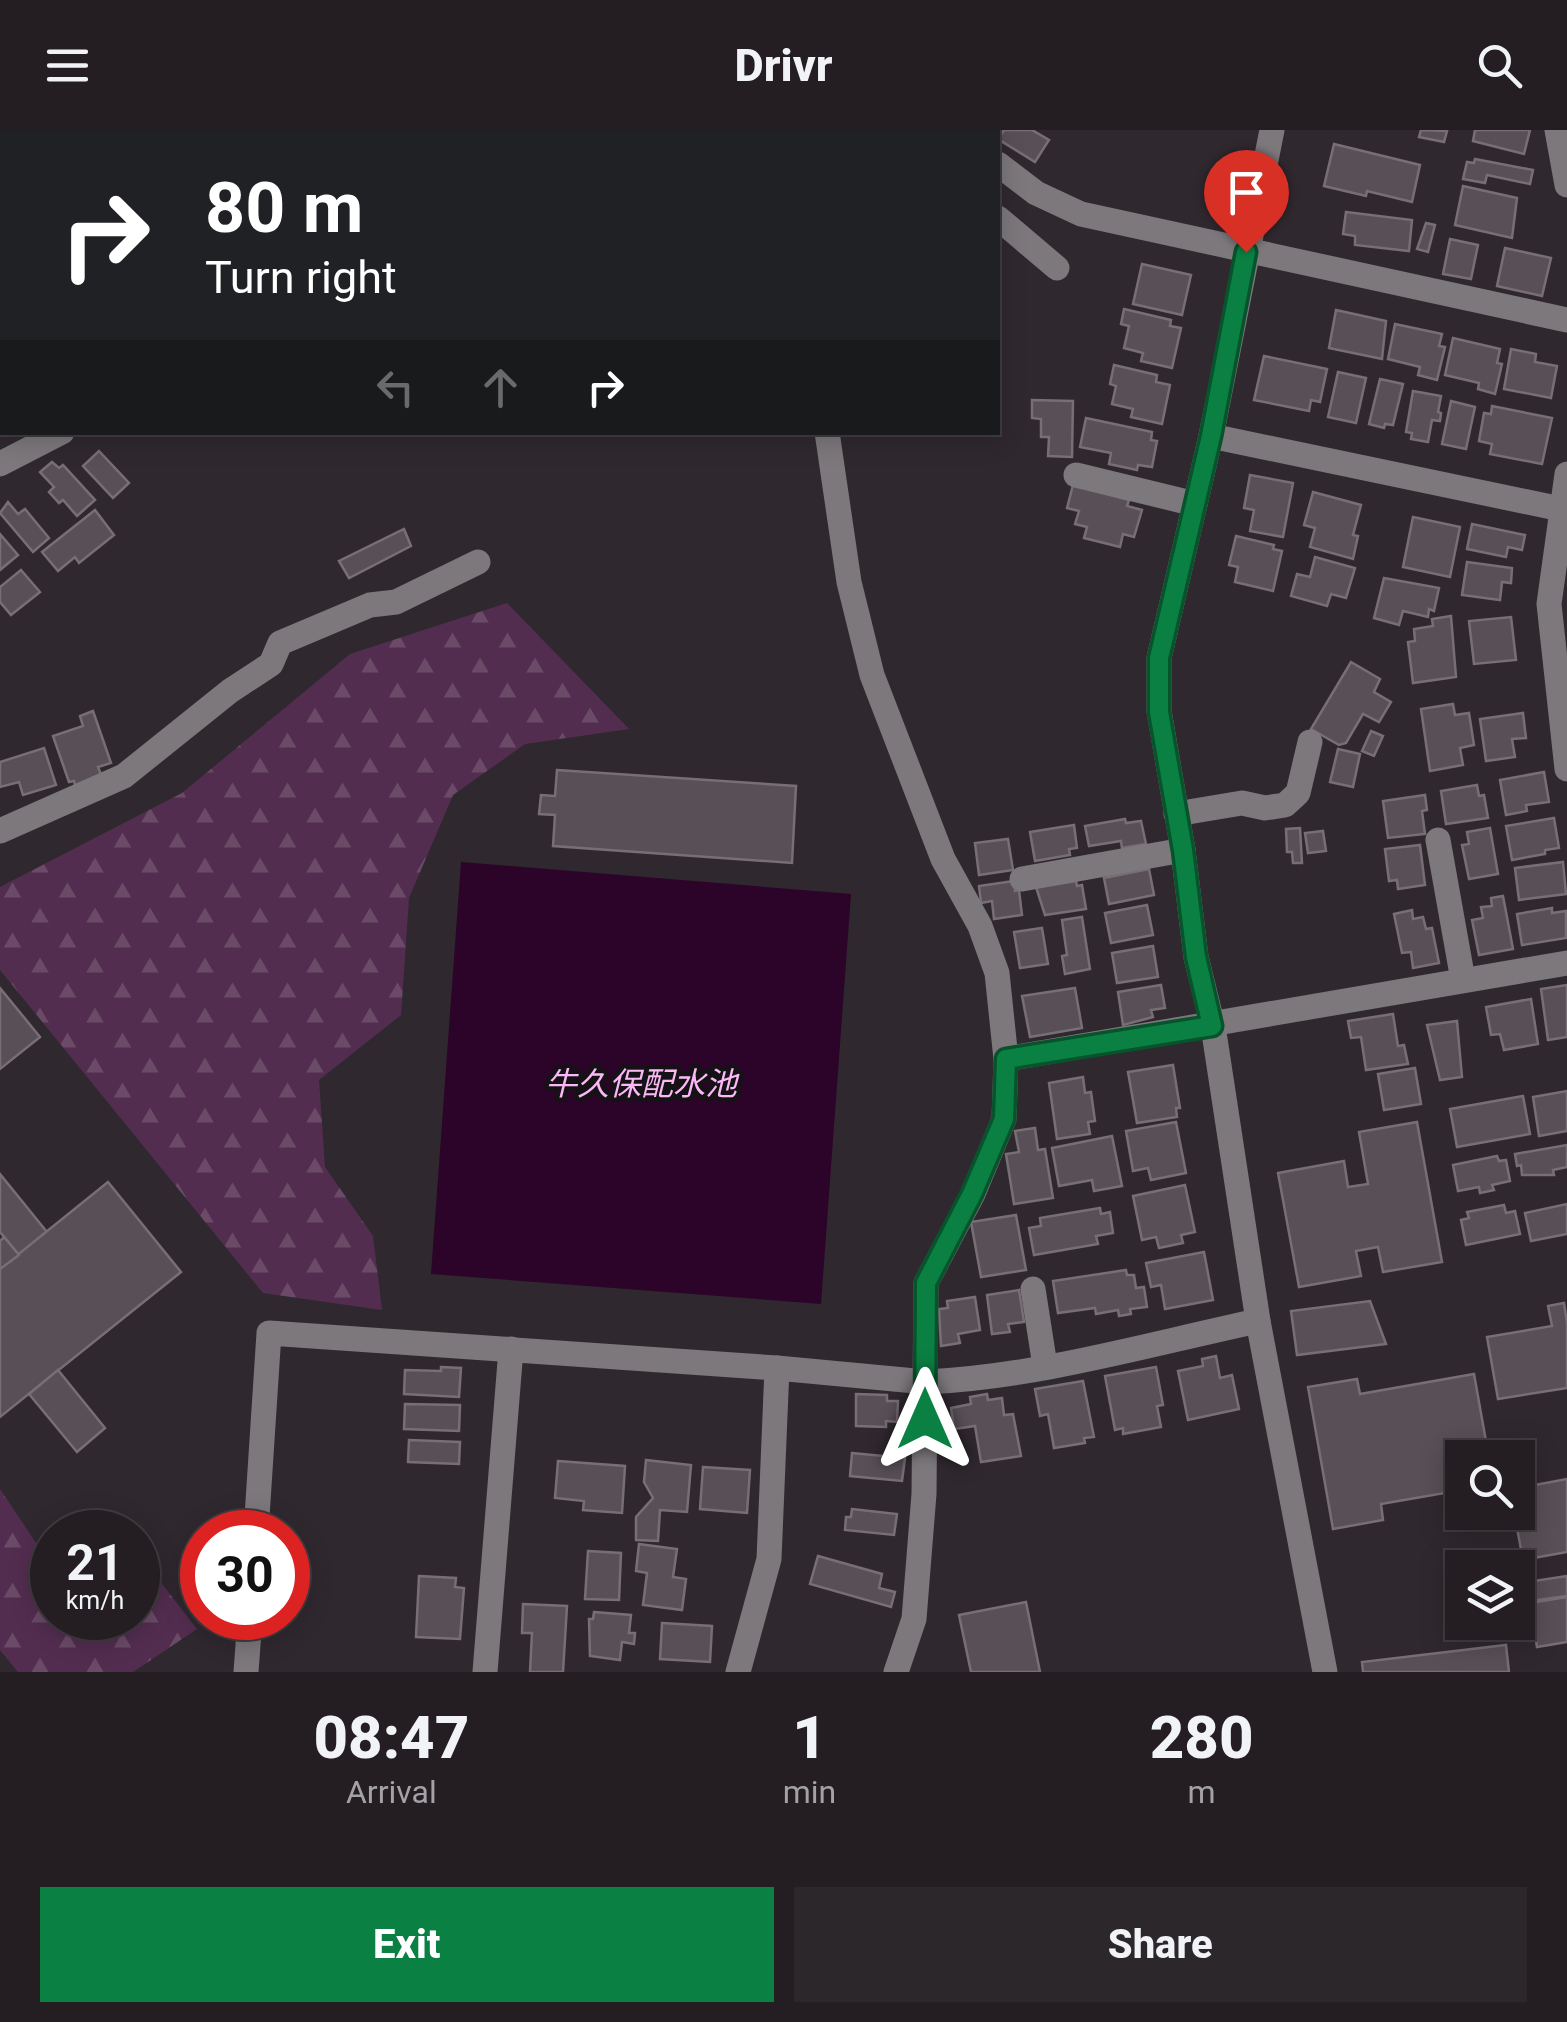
<!DOCTYPE html>
<meta charset="utf-8">
<style>
:root{--surface:#241e23;--page:#2c272b;--text:#f1f3f6;--muted:#a3a2a6;--line:#413c41;--accent:#0b8043}
body{margin:0;font-family:Roboto,"Noto Sans JP",sans-serif;background:var(--page);color:var(--text);height:100vh;display:flex;flex-direction:column;font-size:38px;white-space:nowrap}
*{box-sizing:border-box;margin:0}
p{font-size:32px;color:var(--muted)}
.icon{flex:none;width:55px;height:55px;fill:none;stroke:currentColor;stroke-width:2;stroke-linecap:round;stroke-linejoin:round}
.map{position:relative;height:1542px;overflow:hidden}
.drawer{display:flex;flex-direction:column;background:var(--surface);flex:1}
.drawer>*{flex:none}
.guide{position:absolute;left:0px;top:0px;width:1000px;height:305px;box-shadow:0 5px 25px #0003,0 0 0 2px var(--line);background:#202124;color:#fff;overflow:hidden}
.controls{position:absolute;left:1445px;top:1310px;display:grid;gap:20px}
.controls a{display:grid;place-items:center;width:90px;height:90px;border-radius:0px;background:var(--surface);box-shadow:0 5px 25px #0003,0 0 0 2px var(--line);font-size:50px}
.speed{position:absolute;left:30px;top:1380px;display:flex;gap:20px;font-size:50px;font-weight:700;text-align:center}
.speed>*{display:grid;place-content:center;width:130px;height:130px;border-radius:50%;background:var(--surface);box-shadow:0 5px 25px #0003,0 0 0 2px var(--line);line-height:1}
.speed small{font-size:25px;font-weight:400}
.speed .limit{border:15px solid #d22;background:#fff;color:#111}
.pin{position:absolute;display:grid;place-items:center;width:85px;height:85px;color:#fff;margin:-102px -42px;border-radius:50% 50% 50% 0;rotate:-45deg;box-shadow:0 0 10px #0007}
.pin .icon{rotate:45deg}
.me{position:absolute;width:110px;margin:-55px;rotate:0deg;stroke-linejoin:round;filter:drop-shadow(0 0 8px #0008)}
.turn{display:flex;align-items:center;gap:35px;height:210px;padding:0 40px;font-size:45px}
.turn .icon{width:130px;height:130px;stroke-width:2.5}
.turn b{display:block;font-size:70px;line-height:85px}
.lanes{display:flex;align-items:center;height:95px;padding:0 40px;background:#0003;justify-content:center;gap:50px;direction:ltr}
.lanes .off{opacity:.35}
.eta{display:flex;justify-content:space-evenly;align-items:center;height:170px;text-align:center}
.eta b{font-size:60px;font-weight:800;line-height:70px}
.action{display:flex;gap:20px;margin-top:auto;padding:20px 40px}
.action a{flex:1;height:115px;border-radius:0px;background:var(--accent);color:#fff;font-size:40px;font-weight:800;line-height:115px;text-align:center}
.action a+a{background:var(--page);color:var(--text)}
header{display:flex;justify-content:space-between;align-items:center;height:130px;padding:0 40px;background:var(--surface);font-size:45px;font-weight:800}
.map>svg:first-child{display:block}
.forest{fill:url(#forest-firs)}
.water{fill:#2c042a}
.building{fill:#584f57;stroke:#776e76;stroke-width:2.5}
.lines{fill:none;stroke-linecap:round;stroke-linejoin:round}
.minor{stroke:#7c787c;stroke-width:25}
.route-casing{stroke:#07532c;stroke-width:25}
.route{stroke:#0b8043;stroke-width:18}
.labels{text-anchor:middle;stroke-width:9;stroke-linejoin:round;paint-order:stroke}
.water-label{font-size:32px;font-style:italic;fill:#fcb7f6;stroke:#151215}
</style>
<header><svg class="icon" aria-label="menu" viewBox="0 0 24 24"><path d="M4 6h16M4 12h16M4 18h16"/></svg>Drivr<svg class="icon" aria-label="search" viewBox="0 0 24 24"><circle cx="10" cy="10" r="6"/><path d="M15 15l6 6"/></svg></header>
<div class="map">
<svg width="1567" height="1542" viewBox="0 0 1567 1542">
<defs>
<pattern id="forest-firs" width="22" height="20" patternUnits="userSpaceOnUse" patternTransform="scale(2.5)"><rect width="22" height="20" fill="#532d50"/><path d="M5 1l3.5 6h-7zM16 11l3.5 6h-7z" fill="#6b4a68"/></pattern>
</defs>
<rect width="100%" height="100%" fill="#30282f"/>
<!-- forest -->
<g class="forest">
<polygon points="507,473 629,599 525,614 453,665 409,768 401,885 319,950 325,1037 373,1106 382,1180 263,1163 0,840 0,757 182,663 350,524"/>
<polygon points="0,1359 52,1437 52,1488 138,1488 138,1423 197,1499 133,1542 18,1542 0,1520"/>
</g>
<!-- water -->
<polygon class="water" points="461,732 851,764 821,1174 431,1144"/>
<!-- building -->
<g class="building">
<polygon points="1004,0 1032,0 1049,10 1035,32 998,9"/>
<polygon points="1421,0 1447,1 1444,12 1419,7"/>
<polygon points="1475,0 1530,0 1524,24 1473,11"/>
<polygon points="1334,14 1420,35 1412,72 1367,61 1366,66 1324,56"/>
<polygon points="1475,29 1533,40 1530,54 1487,45 1485,53 1463,49 1467,32 1474,33"/>
<polygon points="1463,56 1517,68 1512,108 1455,95"/>
<polygon points="1346,82 1412,90 1409,121 1355,115 1355,106 1343,104"/>
<polygon points="1426,93 1435,95 1428,122 1417,119"/>
<polygon points="1450,109 1478,115 1471,149 1443,144"/>
<polygon points="1505,118 1551,128 1542,166 1497,156"/>
<polygon points="1142,134 1191,145 1182,185 1133,174"/>
<polygon points="1124,179 1171,190 1170,196 1181,198 1172,238 1141,231 1143,223 1124,218 1129,196 1121,194"/>
<polygon points="1336,180 1386,191 1382,229 1329,218"/>
<polygon points="1395,194 1442,204 1439,216 1445,217 1437,250 1418,245 1420,237 1388,229"/>
<polygon points="1453,208 1500,219 1497,233 1502,234 1495,264 1478,259 1479,253 1445,245"/>
<polygon points="1511,219 1536,224 1535,232 1557,236 1551,268 1504,259"/>
<polygon points="1264,226 1327,239 1320,272 1311,270 1309,281 1254,270"/>
<polygon points="1114,235 1157,245 1156,252 1170,255 1162,294 1131,287 1133,279 1112,274 1116,256 1110,254"/>
<polygon points="1338,242 1366,248 1356,293 1328,287"/>
<polygon points="1380,249 1403,254 1393,295 1385,294 1384,298 1369,294"/>
<polygon points="1413,261 1441,266 1438,282 1441,283 1440,291 1432,290 1428,312 1411,309 1412,303 1406,302"/>
<polygon points="1032,270 1073,271 1072,327 1048,326 1049,307 1041,307 1041,289 1032,288"/>
<polygon points="1451,271 1475,277 1466,319 1442,314"/>
<polygon points="1492,276 1552,288 1542,334 1490,324 1492,314 1479,311 1484,283 1491,284"/>
<polygon points="1086,288 1152,302 1151,310 1157,311 1152,337 1138,335 1137,340 1109,334 1111,323 1080,317"/>
<polygon points="99,321 129,353 113,368 83,336"/>
<polygon points="52,332 59,338 63,335 95,370 77,386 63,370 59,373 49,362 54,357 40,342"/>
<polygon points="1250,345 1293,353 1283,407 1250,401 1254,380 1244,378"/>
<polygon points="1073,355 1129,370 1127,376 1142,380 1134,407 1123,404 1120,417 1084,408 1087,397 1075,394 1079,381 1067,378"/>
<polygon points="1313,362 1361,375 1353,405 1358,406 1353,429 1310,417 1315,398 1304,395"/>
<polygon points="8,372 18,384 25,379 49,408 33,422 0,383"/>
<polygon points="95,380 114,405 79,433 75,427 58,441 42,422"/>
<polygon points="1413,387 1460,397 1450,447 1403,437"/>
<polygon points="1472,394 1525,405 1522,420 1508,417 1506,427 1467,419"/>
<polygon points="404,399 411,416 349,448 339,431"/>
<polygon points="0,404 18,425 0,440"/>
<polygon points="1236,406 1274,415 1273,419 1282,421 1273,461 1235,452 1238,437 1229,435"/>
<polygon points="1315,427 1355,438 1346,468 1331,464 1327,476 1291,466 1297,444 1310,447"/>
<polygon points="1467,432 1512,438 1511,453 1502,452 1500,470 1462,465"/>
<polygon points="21,440 40,462 11,485 0,472 0,457"/>
<polygon points="1384,448 1439,458 1434,481 1429,479 1428,487 1403,481 1399,495 1374,488"/>
<polygon points="1451,486 1456,547 1413,553 1408,512 1415,511 1414,499 1433,496 1432,489"/>
<polygon points="1511,487 1516,530 1474,534 1469,491"/>
<polygon points="1351,532 1380,549 1374,562 1391,572 1379,592 1363,584 1346,613 1339,615 1311,599"/>
<polygon points="1453,574 1455,585 1469,583 1474,615 1460,618 1463,635 1430,641 1421,579"/>
<polygon points="93,581 111,633 98,637 102,647 75,655 74,651 69,652 53,606 83,596 80,586"/>
<polygon points="1523,583 1526,608 1512,609 1515,627 1486,631 1480,589"/>
<polygon points="1371,601 1383,606 1374,626 1362,621"/>
<polygon points="44,618 56,655 23,665 19,652 0,657 0,632"/>
<polygon points="1338,619 1360,624 1353,657 1330,652"/>
<polygon points="557,640 796,656 792,733 553,716 555,685 539,684 541,665 555,666"/>
<polygon points="1544,642 1549,672 1526,675 1527,681 1506,685 1500,650"/>
<polygon points="1477,655 1479,666 1484,665 1488,688 1446,694 1441,661"/>
<polygon points="1425,665 1427,680 1422,681 1425,704 1388,708 1383,671"/>
<polygon points="1554,688 1559,718 1545,720 1545,724 1512,730 1506,696"/>
<polygon points="1125,689 1126,693 1141,691 1146,714 1122,718 1121,711 1089,716 1085,696"/>
<polygon points="1074,695 1077,718 1069,719 1070,725 1035,731 1030,702"/>
<polygon points="1300,698 1302,733 1293,733 1292,722 1287,722 1286,699"/>
<polygon points="1490,698 1498,744 1469,749 1462,715 1469,714 1467,702"/>
<polygon points="1323,701 1326,721 1308,723 1305,703"/>
<polygon points="1008,709 1013,740 979,745 975,713"/>
<polygon points="1420,715 1425,755 1398,759 1397,750 1389,751 1385,719"/>
<polygon points="1563,732 1566,764 1519,770 1515,738"/>
<polygon points="1149,739 1154,765 1109,774 1104,748"/>
<polygon points="1014,751 1015,761 1019,760 1022,785 994,789 992,771 981,773 979,756"/>
<polygon points="1076,751 1077,756 1082,755 1086,779 1045,785 1036,757"/>
<polygon points="1503,766 1513,819 1479,825 1472,790 1483,788 1481,777 1492,776 1491,768"/>
<polygon points="1147,775 1153,805 1111,813 1105,783"/>
<polygon points="1552,778 1552,783 1566,781 1566,808 1522,815 1517,784"/>
<polygon points="1412,780 1413,789 1423,787 1426,799 1432,798 1439,833 1413,838 1411,822 1402,823 1394,784"/>
<polygon points="1082,787 1090,839 1065,844 1062,826 1067,825 1062,790"/>
<polygon points="1042,798 1048,834 1020,838 1014,802"/>
<polygon points="1153,816 1158,847 1117,853 1112,823"/>
<polygon points="1161,855 1165,878 1151,880 1153,887 1123,895 1118,862"/>
<polygon points="1567,855 1567,907 1548,910 1541,859"/>
<polygon points="0,858 40,907 0,939"/>
<polygon points="1075,858 1082,898 1030,907 1022,866"/>
<polygon points="1531,869 1538,914 1504,920 1500,904 1491,905 1486,877"/>
<polygon points="1393,884 1398,916 1404,915 1408,934 1366,940 1361,907 1351,908 1348,891"/>
<polygon points="1457,891 1462,947 1440,950 1427,895"/>
<polygon points="1173,935 1180,978 1176,978 1177,987 1137,993 1128,942"/>
<polygon points="1415,938 1421,974 1384,980 1378,944"/>
<polygon points="1083,947 1085,963 1091,962 1095,991 1088,992 1090,1004 1057,1009 1049,953"/>
<polygon points="1567,961 1567,1001 1539,1006 1533,967"/>
<polygon points="1523,966 1530,1004 1457,1017 1450,979"/>
<polygon points="1176,992 1186,1043 1151,1050 1148,1038 1133,1041 1126,1001"/>
<polygon points="1417,992 1442,1132 1383,1142 1378,1117 1356,1121 1361,1146 1299,1157 1278,1043 1344,1031 1348,1057 1368,1054 1359,1002"/>
<polygon points="1035,998 1038,1020 1045,1019 1053,1068 1014,1074 1006,1024 1019,1022 1015,1001"/>
<polygon points="1112,1006 1122,1056 1094,1061 1092,1050 1059,1056 1052,1018"/>
<polygon points="1567,1015 1567,1037 1553,1040 1554,1045 1522,1045 1521,1035 1517,1036 1515,1024"/>
<polygon points="1497,1026 1499,1031 1506,1030 1510,1051 1492,1055 1494,1060 1480,1063 1479,1057 1458,1061 1453,1035"/>
<polygon points="0,1044 47,1102 19,1125 0,1102"/>
<polygon points="108,1052 181,1142 0,1287 0,1139"/>
<polygon points="1185,1055 1195,1102 1181,1105 1183,1113 1159,1118 1156,1107 1142,1110 1133,1066"/>
<polygon points="1567,1074 1567,1104 1531,1111 1525,1083"/>
<polygon points="1504,1075 1506,1083 1515,1081 1520,1104 1466,1115 1461,1090 1469,1088 1467,1082"/>
<polygon points="1100,1078 1101,1084 1110,1082 1113,1103 1096,1106 1098,1114 1034,1125 1029,1098 1041,1096 1040,1088"/>
<polygon points="1016,1085 1026,1140 981,1147 971,1092"/>
<polygon points="4,1107 19,1125 0,1139 0,1111"/>
<polygon points="1204,1122 1213,1170 1165,1179 1161,1155 1151,1157 1146,1133"/>
<polygon points="1126,1140 1127,1145 1134,1145 1136,1158 1144,1157 1147,1177 1130,1179 1131,1184 1119,1186 1118,1180 1096,1184 1095,1178 1058,1183 1053,1151"/>
<polygon points="1019,1160 1024,1192 1008,1194 1010,1202 992,1204 987,1165"/>
<polygon points="975,1167 980,1200 958,1204 960,1213 941,1216 939,1179 948,1178 947,1171"/>
<polygon points="1370,1171 1386,1214 1297,1225 1291,1181"/>
<polygon points="1564,1173 1567,1193 1567,1258 1498,1269 1487,1207 1552,1196 1548,1176"/>
<polygon points="1216,1226 1220,1248 1232,1245 1239,1279 1188,1290 1178,1241 1203,1236 1202,1229"/>
<polygon points="441,1237 461,1238 459,1267 404,1264 405,1240 441,1241"/>
<polygon points="1156,1237 1163,1275 1157,1276 1161,1297 1123,1304 1123,1298 1115,1300 1105,1246"/>
<polygon points="58,1240 105,1298 77,1322 29,1264"/>
<polygon points="1474,1244 1489,1328 1462,1328 1462,1360 1381,1374 1383,1390 1333,1399 1308,1257 1357,1249 1360,1264"/>
<polygon points="1083,1251 1094,1307 1084,1308 1085,1313 1054,1318 1048,1284 1040,1286 1035,1259"/>
<polygon points="856,1264 887,1265 887,1271 898,1271 897,1292 886,1291 886,1297 856,1296"/>
<polygon points="987,1264 988,1270 1002,1268 1004,1285 1013,1284 1021,1326 981,1332 975,1296 954,1299 951,1278 971,1274 970,1267"/>
<polygon points="405,1274 460,1275 459,1301 404,1299"/>
<polygon points="409,1310 460,1312 459,1334 408,1332"/>
<polygon points="852,1323 905,1328 902,1351 850,1346"/>
<polygon points="646,1330 691,1335 687,1382 660,1380 658,1411 636,1410 636,1387 653,1368 644,1352"/>
<polygon points="558,1331 625,1336 622,1383 583,1380 584,1371 555,1368"/>
<polygon points="703,1337 750,1340 747,1383 700,1379"/>
<polygon points="1567,1349 1567,1422 1523,1430 1514,1382 1518,1382 1518,1358"/>
<polygon points="852,1379 897,1384 894,1405 845,1400 846,1387 851,1387"/>
<polygon points="639,1414 677,1419 673,1447 686,1449 682,1480 643,1475 647,1443 636,1441"/>
<polygon points="588,1421 621,1423 619,1470 585,1469"/>
<polygon points="818,1426 882,1444 879,1458 895,1462 891,1477 810,1454"/>
<polygon points="419,1446 456,1448 455,1457 464,1458 460,1509 416,1507"/>
<polygon points="1567,1446 1567,1466 1530,1471 1527,1452"/>
<polygon points="1567,1467 1567,1512 1537,1517 1530,1473"/>
<polygon points="1026,1472 1040,1542 971,1542 959,1485"/>
<polygon points="523,1474 567,1476 563,1542 530,1542 532,1503 522,1503"/>
<polygon points="594,1482 631,1485 629,1503 635,1503 634,1514 622,1512 620,1530 590,1526 589,1489 593,1489"/>
<polygon points="662,1493 712,1496 710,1532 660,1529"/>
<polygon points="1506,1515 1509,1542 1363,1542 1362,1532"/>
</g>
<g class="lines">
<!-- minor -->
<g class="minor">
<polyline points="433,0 439,2"/>
<polyline points="652,0 656,2"/>
<polyline points="947,0 951,2"/>
<polyline points="1272,0 1211,306 1159,528 1159,581 1183,720 1196,827 1213,896 1258,1191 1325,1542"/>
<polyline points="1557,0 1567,55"/>
<polyline points="229,2 231,0"/>
<polyline points="832,2 834,0"/>
<polyline points="980,2 981,0"/>
<polyline points="998,34 1036,63 1081,84 1567,190"/>
<polyline points="998,88 1057,138"/>
<polyline points="827,302 849,452 872,545 943,729 980,796 997,843 1006,929 1004,989 973,1064 926,1153 924,1364 914,1489 896,1542"/>
<polyline points="1211,306 1561,379"/>
<polyline points="0,334 62,302"/>
<polyline points="1567,344 1549,474 1567,639"/>
<polyline points="1076,345 1195,374"/>
<polyline points="1176,684 1242,673 1265,678 1285,675 1298,663 1310,612"/>
<polyline points="0,701 124,646 230,561 271,534 280,513 370,475 396,472 478,432"/>
<polyline points="1438,710 1463,850"/>
<polyline points="1022,749 1183,720"/>
<polyline points="1006,929 1567,833"/>
<polyline points="1033,1159 1045,1236"/>
<path d="M777,1238l149,14c111,-5 223,-38 332,-61"/>
<polyline points="256,1402 269,1203 777,1238 769,1429 738,1542"/>
<polyline points="246,1542 250,1488"/>
<polyline points="485,1542 511,1219"/>
</g>
</g>
<g class="lines">
<!-- route casing -->
<g class="route-casing">
<polyline id="route" points="925,1289 926,1153 972,1064 1004,989 1006,929 1212,896 1196,827 1183,720 1159,582 1159,528 1211,306 1246,122"/>
</g>
<!-- route -->
<use href="#route" class="route"/>
</g>
<g class="labels">
<!-- water labels -->
<g class="water-label">
<text x="641" y="965">牛久保配水池</text>
</g>
</g>
</svg>
<div class="controls">
<a><svg class="icon" aria-label="search" viewBox="0 0 24 24"><circle cx="10" cy="10" r="6"/><path d="M15 15l6 6"/></svg></a>
<a><svg class="icon" aria-label="layers" viewBox="0 0 24 24"><path d="M12 4l9 5-9 5-9-5zM3 14l9 5 9-5"/></svg></a>
</div>
<div class="speed"><div>21<small>km/h</small></div><div class="limit">30</div></div>
<div class="pin" style="left:1246px;top:122px;background:#d93025"><svg class="icon" aria-label="arrive" viewBox="0 0 24 24"><path d="M6 21V4h12l-3 4 3 4H6"/></svg></div>
<svg class="me" style="left:925px;top:1289px" viewBox="-20 -20 40 40"><path d="M0-17L14 15 0 8-14 15z" fill="#0b8043" stroke="#fff" stroke-width="4"/></svg>
<div class="guide">
<div class="turn"><svg class="icon" aria-label="right" viewBox="0 0 24 24"><path d="M7 20v-9h11M14 6l5 5-5 5"/></svg><div><b>80 m</b>Turn right</div></div>
<div class="lanes"><svg class="icon off" aria-label="left" viewBox="0 0 24 24"><path d="M17 20v-9H6M10 6l-5 5 5 5"/></svg><svg class="icon off" aria-label="ahead" viewBox="0 0 24 24"><path d="M12 20V5M6 11l6-6 6 6"/></svg><svg class="icon" aria-label="right" viewBox="0 0 24 24"><path d="M7 20v-9h11M14 6l5 5-5 5"/></svg></div>
</div>
</div>
<section class="drawer">
<div class="eta">
<div><b>08:47</b><p>Arrival</p></div>
<div><b>1</b><p>min</p></div>
<div><b>280</b><p>m</p></div>
</div>
<div class="action"><a>Exit</a><a>Share</a></div>
</section>
